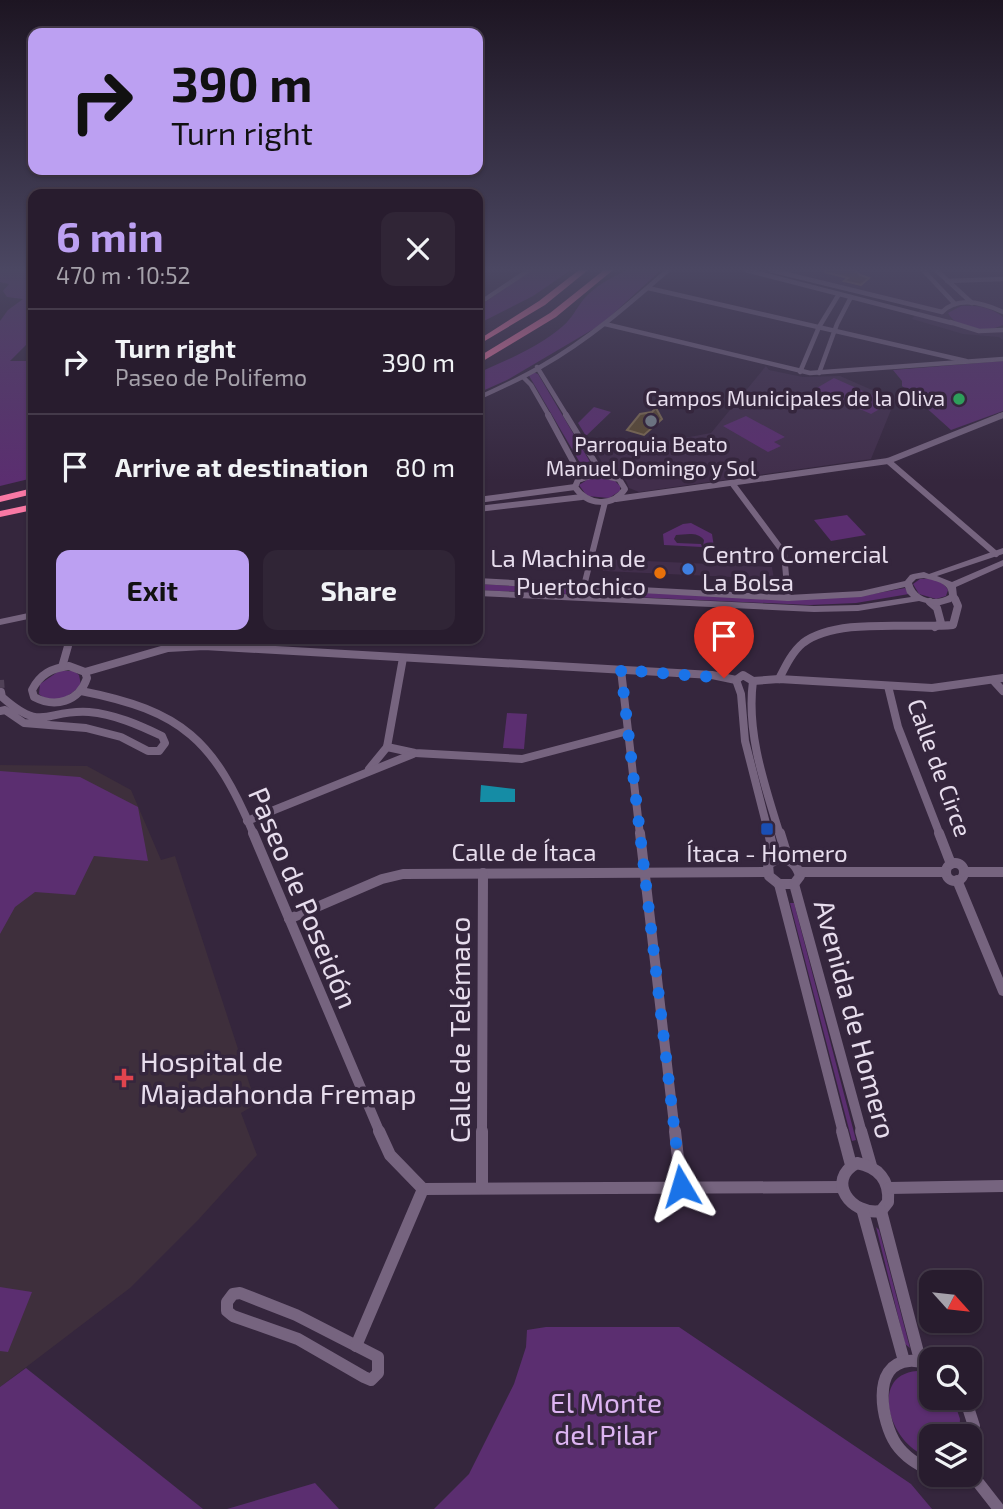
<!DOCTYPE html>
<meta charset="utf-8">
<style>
:root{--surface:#281c2e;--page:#302536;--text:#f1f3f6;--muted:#a5a1aa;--line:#443a4a;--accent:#bca0f2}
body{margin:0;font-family:"Exo 2",sans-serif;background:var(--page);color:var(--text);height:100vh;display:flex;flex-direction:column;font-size:26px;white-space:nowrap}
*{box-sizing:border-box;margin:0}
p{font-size:23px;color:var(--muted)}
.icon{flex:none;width:38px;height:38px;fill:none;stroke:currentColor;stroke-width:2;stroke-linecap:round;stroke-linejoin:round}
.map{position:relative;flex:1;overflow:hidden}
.sheet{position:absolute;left:28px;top:189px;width:455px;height:455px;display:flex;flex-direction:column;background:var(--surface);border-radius:14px;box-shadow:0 2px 5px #0004,0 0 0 2px var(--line)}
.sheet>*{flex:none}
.hud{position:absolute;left:28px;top:28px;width:455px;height:147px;border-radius:14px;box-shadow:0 2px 5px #0004,0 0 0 2px var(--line);background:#bca0f2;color:#111;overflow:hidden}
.needle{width:46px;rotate:117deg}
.fabs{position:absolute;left:919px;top:1270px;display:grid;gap:14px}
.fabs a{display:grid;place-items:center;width:63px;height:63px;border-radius:14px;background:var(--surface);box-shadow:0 2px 5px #0004,0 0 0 2px var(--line);font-size:35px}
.pin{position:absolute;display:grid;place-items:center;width:60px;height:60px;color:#fff;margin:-72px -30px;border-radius:50% 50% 50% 0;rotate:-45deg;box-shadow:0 0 7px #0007}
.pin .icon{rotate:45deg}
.me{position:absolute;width:77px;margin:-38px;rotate:353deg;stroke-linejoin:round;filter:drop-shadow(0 0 5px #0008)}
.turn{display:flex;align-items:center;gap:24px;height:147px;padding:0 28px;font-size:32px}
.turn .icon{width:91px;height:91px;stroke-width:2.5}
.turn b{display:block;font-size:49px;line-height:60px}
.round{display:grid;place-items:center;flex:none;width:74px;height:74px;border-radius:14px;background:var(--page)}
.overview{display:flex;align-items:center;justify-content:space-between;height:119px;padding:0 28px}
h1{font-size:42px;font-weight:700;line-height:52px;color:var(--accent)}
.action{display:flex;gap:14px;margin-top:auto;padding:14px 28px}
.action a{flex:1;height:80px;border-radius:14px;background:var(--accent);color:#111;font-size:28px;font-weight:700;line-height:80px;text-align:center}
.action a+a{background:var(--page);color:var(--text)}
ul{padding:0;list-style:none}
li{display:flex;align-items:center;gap:21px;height:105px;padding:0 28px;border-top:2px solid var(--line)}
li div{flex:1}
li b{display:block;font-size:26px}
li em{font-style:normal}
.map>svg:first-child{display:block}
.built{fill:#412e4b}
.medical{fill:#3e2f3c}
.green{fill:#5b2e70}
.water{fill:#158ca5}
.building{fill:#5c4a30;stroke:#7e6b50;stroke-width:2}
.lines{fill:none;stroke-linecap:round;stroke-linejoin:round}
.minor-tunnel{stroke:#504157;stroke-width:8;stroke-dasharray:8 3.5;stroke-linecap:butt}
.minor-far4{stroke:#76647f;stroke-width:4.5}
.minor-far3{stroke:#76647f;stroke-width:6}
.minor-far2{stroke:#76647f;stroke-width:8}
.minor-far1{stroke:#76647f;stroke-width:10}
.minor{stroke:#76647f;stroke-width:12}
.tertiary{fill:#76647f;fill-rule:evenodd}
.motorway{fill:#f878a4;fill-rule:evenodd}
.route{stroke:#1a73e8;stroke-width:12;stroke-dasharray:0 21.6}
.leisure-dot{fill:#2e9e5b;stroke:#35263d;stroke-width:2.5}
.worship-dot{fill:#6b7280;stroke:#35263d;stroke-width:2.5}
.shop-dot{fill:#3f7fe0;stroke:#35263d;stroke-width:2.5}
.food-dot{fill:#e8710a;stroke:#35263d;stroke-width:2.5}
.transit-dot{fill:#1a4fb4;stroke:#35263d;stroke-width:2.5}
.health-dot{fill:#e0444e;stroke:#35263d;stroke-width:2.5}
.labels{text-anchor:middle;stroke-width:7;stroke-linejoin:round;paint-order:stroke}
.far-poi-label{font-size:21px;fill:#e7dded;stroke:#35263d;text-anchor:end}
.poi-label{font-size:24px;fill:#e7dded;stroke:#35263d;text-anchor:start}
.street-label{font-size:24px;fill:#e7dded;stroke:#35263d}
.near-street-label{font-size:28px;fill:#e7dded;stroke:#35263d}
.near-poi-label{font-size:28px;fill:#e7dded;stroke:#35263d;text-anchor:start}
.near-park-label{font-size:28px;fill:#ddb4f2;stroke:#35263d}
</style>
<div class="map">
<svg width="1003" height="1509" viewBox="0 0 1003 1509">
<rect width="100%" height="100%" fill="#35263d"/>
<!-- built -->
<g class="built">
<polygon points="780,270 1003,270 1003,340 999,337 963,334 912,319 922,307"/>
<polygon points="766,366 769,370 803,377 840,376 895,400 871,459 639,492 629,488 626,481 620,476 608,472 597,454 711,433"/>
<polygon points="603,559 772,567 774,579 603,571"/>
</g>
<!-- medical -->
<polygon class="medical" points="0,765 87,766 131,790 161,860 175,856 256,1104 241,1113 257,1155 199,1219 130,1288 0,1387"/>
<!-- green -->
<g class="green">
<polygon points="0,270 33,270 33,338 10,361 30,361 33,364 33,478 0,486 0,321 8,310 23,299 7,297 3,291 9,284 0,282"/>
<polygon points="532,270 571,270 533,296 478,324 478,307"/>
<path d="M628,270h33l-59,54 -95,56 -29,13v-20c29,-13 61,-26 85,-47 9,-8 13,-17 20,-26 12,-14 28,-23 45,-30z"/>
<path d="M961,306c15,-1 30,1 42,11v8c-16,8 -46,5 -55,-12z"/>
<polygon points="1003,361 1003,411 951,430 902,386 902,381 893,370"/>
<polygon points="533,372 538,374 596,472 586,473 528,374"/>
<polygon points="834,378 890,403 871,414 815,389"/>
<polygon points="594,407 611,412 586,436 578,423"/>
<polygon points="746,416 785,437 774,442 781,446 768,452 723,426"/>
<polygon points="593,476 615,481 620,486 620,491 609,498 587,496 579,485"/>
<polygon points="847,515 866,535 831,541 814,520"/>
<path d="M691,523l21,11 2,13h-11l1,-7c-7,-9 -19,-5 -28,-5l-2,4 3,4 24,1 1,3 -38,-2 -1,-11 20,-10z"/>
<path d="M920,579c11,-2 22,1 28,11l-2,6 -10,3 -17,-5 -6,-10z"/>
<polygon points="478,584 789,600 867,595 905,588 909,594 856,603 810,605 478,590"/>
<path d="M59,671h15l5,4 2,10c-11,11 -28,22 -42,9l1,-10z"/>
<polygon points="507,713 527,714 524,749 503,748"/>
<polygon points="0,771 80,777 138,807 148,861 94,856 75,895 35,892 15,907 0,934"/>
<polygon points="790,903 794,903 856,1140 852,1141"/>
<polygon points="876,1227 879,1230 910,1348 905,1344"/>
<polygon points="0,1287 32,1292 8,1352 0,1351"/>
<polygon points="546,1327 679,1327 911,1484 932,1509 434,1509 469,1474 514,1384 526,1347 527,1330"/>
<polygon points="26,1368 203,1509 0,1509 0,1387"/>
<path d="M917,1371l14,5v22h22l7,21 -1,18h-28v20c-39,-7 -65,-82 -14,-86z"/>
<polygon points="315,1483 339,1509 227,1509"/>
</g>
<!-- water -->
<polygon class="water" points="481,785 515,789 515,802 480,802"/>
<!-- building -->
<g class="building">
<polygon points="826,270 855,270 860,275 869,278 861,285 844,281 848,278 825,272"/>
<polygon points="656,408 662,419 644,435 627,430 640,414 652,412"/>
</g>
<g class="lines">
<!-- minor-tunnel -->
<polyline class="minor-tunnel" points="0,680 1,692"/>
<!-- minor-far4 -->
<g class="minor-far4">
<polyline points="746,270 952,323"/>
<polyline points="770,270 942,312"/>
<polyline points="923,270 955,304"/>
<polyline points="936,270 972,303"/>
<polyline points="947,281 1003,279"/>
<polyline points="648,288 966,361"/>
<polyline points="478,304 529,270"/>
<path d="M942,312c17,-17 42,-9 61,0"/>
<polyline points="950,322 979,331 1003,330"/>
<polyline points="605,324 810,373 1003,359"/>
<polyline points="537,367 567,416"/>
<polyline points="800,372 819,327 839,294"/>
<polyline points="819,373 837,324 851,297"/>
<polyline points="523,377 531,385 549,416"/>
<path d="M478,398c21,-10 43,-19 64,-32 46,-26 86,-61 126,-96"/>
<polyline points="999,416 1003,415"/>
</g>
<!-- minor-far3 -->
<g class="minor-far3">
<polyline points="548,415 582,478"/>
<polyline points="566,415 599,469 605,474"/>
<polyline points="888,461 996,554"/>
<path d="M596,474l23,5 6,10c-13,19 -38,16 -50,-2l3,-7z"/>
<polyline points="732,483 784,553 788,598"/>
<polyline points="616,499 888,461 1003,415"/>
<polyline points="478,500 575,487"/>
<polyline points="478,509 582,497"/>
<polyline points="584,586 605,502"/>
<polyline points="953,596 955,601"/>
</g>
<!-- minor-far2 -->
<g class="minor-far2">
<polyline points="930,602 937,608 941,623 935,627"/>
<path d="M69,666l16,6 2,6c-8,24 -32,30 -53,19l-2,-7c8,-16 20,-22 37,-24z"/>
<polyline points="62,667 68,646"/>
<polyline points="621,670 640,835"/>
<polyline points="85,672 168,648 204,646 712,675 736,680"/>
<path d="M779,679c6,-12 13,-27 24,-36 34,-26 108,-14 150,-18l5,-19 -3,-7"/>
<polyline points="736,680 741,694 745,741 769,835"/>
<polyline points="736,680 743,675 753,681"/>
<polyline points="993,680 1003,691"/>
<polyline points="753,681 779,679 932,688 1003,678"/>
<path d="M753,681c-7,52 12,105 27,154"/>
<polyline points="888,686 898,727 940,835"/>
<path d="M81,691c102,20 133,49 173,144"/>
<path d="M0,711l5,-1 19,13 62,5 35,9 27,14h11l6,-8 -3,-7c-23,-11 -48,-22 -73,-24 -44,-3 -45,22 -87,-15l-1,-5"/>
<polyline points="387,747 415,753 522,759 628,731"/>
<polyline points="369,769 387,747 403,658"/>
<polyline points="247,821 413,754"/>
</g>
<!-- minor-far1 -->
<g class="minor-far1">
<polyline points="253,833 380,1133"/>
<polyline points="640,833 675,1133"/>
<polyline points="769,833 775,859"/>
<polyline points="780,833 788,859"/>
<polyline points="939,833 951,864"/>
<path d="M779,858c12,1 18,7 21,18l-6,8h-15l-10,-8 -1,-12z"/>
<circle cx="955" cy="872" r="9"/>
<polyline points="800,872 946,872"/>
<polyline points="965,872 1003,872"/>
<polyline points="957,880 1003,991"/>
<polyline points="779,884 843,1133"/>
<polyline points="794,884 862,1133"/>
<polyline points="289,919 382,879 403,874 767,872"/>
<polyline points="482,1133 483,873"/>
</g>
<!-- minor -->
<g class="minor">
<polyline points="379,1131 390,1155 423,1189 842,1187"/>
<polyline points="675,1131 681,1186"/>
<polyline points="842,1131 851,1165"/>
<polyline points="861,1131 871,1166"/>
<path d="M857,1163c21,4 33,17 31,39l-7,9c-30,5 -56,-31 -24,-48z"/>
<polyline points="482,1188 482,1131"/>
<polyline points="889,1188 1003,1186"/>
<polyline points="881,1211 920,1360"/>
<polyline points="863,1212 904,1361"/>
<polygon points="240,1293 296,1315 378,1357 378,1373 371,1380 364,1377 298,1339 233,1316 227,1311 227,1302 233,1294"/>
<polyline points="356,1346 423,1189"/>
<path d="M931,1364c-7,-1 -15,-4 -22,-3 -39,3 -27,62 -13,83 9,13 21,20 35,27"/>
<polyline points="965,1398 974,1426 970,1455"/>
<polyline points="970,1472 999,1509"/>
</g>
<!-- tertiary -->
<g class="tertiary">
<path d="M1003,548v6l-66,22 15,6 51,-22v6l-47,21 1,9 -6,6 -14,4 -18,-5 -61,10 -44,1 -336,-16v-6l336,16 44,-1 53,-8 -4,-4 -2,-6 -44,10 -73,4 -310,-17v-6l310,17 73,-4 44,-10 5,-6 3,-1 11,-2 5,2zM924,578c10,3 25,4 25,17 -13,8 -33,4 -37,-12l4,-4z"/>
<polygon points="33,612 33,618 0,625 0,619"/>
</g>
<!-- motorway -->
<g class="motorway">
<polygon points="579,270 588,270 545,305 478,345 478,340 539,301"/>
<polygon points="604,270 613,270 556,317 478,364 478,357 550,313"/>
<polygon points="33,488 33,494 0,502 0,496"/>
<polygon points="33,504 33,510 0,517 0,511"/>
</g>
</g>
<!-- sky -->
<linearGradient id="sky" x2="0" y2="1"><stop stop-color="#1d1522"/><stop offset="0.56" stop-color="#4b4762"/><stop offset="1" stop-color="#4b4762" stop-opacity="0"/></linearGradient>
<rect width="1003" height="481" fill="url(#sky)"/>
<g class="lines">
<!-- route -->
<polyline class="route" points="681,1186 621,670 724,678"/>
</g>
<!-- markers -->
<circle class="leisure-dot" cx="959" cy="399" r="7"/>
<circle class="worship-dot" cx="651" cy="421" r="7"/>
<circle class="shop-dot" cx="688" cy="569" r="7"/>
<circle class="food-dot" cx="660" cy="573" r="7"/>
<rect class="transit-dot" x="760" y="822" width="14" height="14" rx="3.5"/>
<path class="health-dot" d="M120.5 1067.5h7v7h7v7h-7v7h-7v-7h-7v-7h7z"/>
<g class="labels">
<!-- far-poi labels -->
<g class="far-poi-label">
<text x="945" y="406">Campos Municipales de la Oliva</text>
<text x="651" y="452" text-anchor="middle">Parroquia Beato<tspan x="651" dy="24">Manuel Domingo y Sol</tspan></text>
</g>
<!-- poi labels -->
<g class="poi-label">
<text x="702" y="563">Centro Comercial<tspan x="702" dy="28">La Bolsa</tspan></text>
<text x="646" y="567" text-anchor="end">La Machina de<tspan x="646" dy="28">Puertochico</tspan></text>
<text x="767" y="862" text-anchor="middle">Ítaca - Homero</text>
</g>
<!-- street labels -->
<g class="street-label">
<text transform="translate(939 768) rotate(70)" y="8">Calle de Circe</text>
<text x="524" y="861">Calle de Ítaca</text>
</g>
<!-- near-street labels -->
<g class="near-street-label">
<text transform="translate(303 898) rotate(67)" y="10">Paseo de Poseidón</text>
<text transform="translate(855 1019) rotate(75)" y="10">Avenida de Homero</text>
<text transform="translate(460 1030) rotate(-90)" y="10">Calle de Telémaco</text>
</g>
<!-- near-poi labels -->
<g class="near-poi-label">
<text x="140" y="1072">Hospital de<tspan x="140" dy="32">Majadahonda Fremap</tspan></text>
</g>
<!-- near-park labels -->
<g class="near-park-label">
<text x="606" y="1413">El Monte<tspan x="606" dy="32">del Pilar</tspan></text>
</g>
</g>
</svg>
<div class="fabs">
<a><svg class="needle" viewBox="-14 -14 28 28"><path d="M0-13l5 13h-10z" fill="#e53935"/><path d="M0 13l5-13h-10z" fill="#a5a1aa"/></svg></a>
<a><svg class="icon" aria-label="search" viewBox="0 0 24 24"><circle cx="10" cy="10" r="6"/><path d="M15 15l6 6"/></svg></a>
<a><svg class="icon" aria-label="layers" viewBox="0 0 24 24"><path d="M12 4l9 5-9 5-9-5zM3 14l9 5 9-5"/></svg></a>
</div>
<div class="pin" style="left:724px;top:678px;background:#d93025"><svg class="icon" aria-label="arrive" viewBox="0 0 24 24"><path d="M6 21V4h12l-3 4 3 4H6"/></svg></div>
<svg class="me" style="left:681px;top:1186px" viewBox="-20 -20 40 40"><path d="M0-17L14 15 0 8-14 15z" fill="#1a73e8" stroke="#fff" stroke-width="4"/></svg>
<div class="hud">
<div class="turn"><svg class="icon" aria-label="right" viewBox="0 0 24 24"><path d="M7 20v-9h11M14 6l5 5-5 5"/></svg><div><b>390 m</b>Turn right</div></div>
</div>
<section class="sheet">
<div class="overview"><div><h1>6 min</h1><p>470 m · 10:52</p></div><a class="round"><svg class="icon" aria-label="close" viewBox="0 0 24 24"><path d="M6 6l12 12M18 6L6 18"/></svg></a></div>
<ul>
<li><svg class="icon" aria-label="right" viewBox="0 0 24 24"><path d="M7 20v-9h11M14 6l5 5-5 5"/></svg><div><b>Turn right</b><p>Paseo de Polifemo</p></div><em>390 m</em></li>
<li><svg class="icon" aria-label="arrive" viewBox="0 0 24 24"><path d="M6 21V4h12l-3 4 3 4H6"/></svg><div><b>Arrive at destination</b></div><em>80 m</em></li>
</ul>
<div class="action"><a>Exit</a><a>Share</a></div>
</section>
</div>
